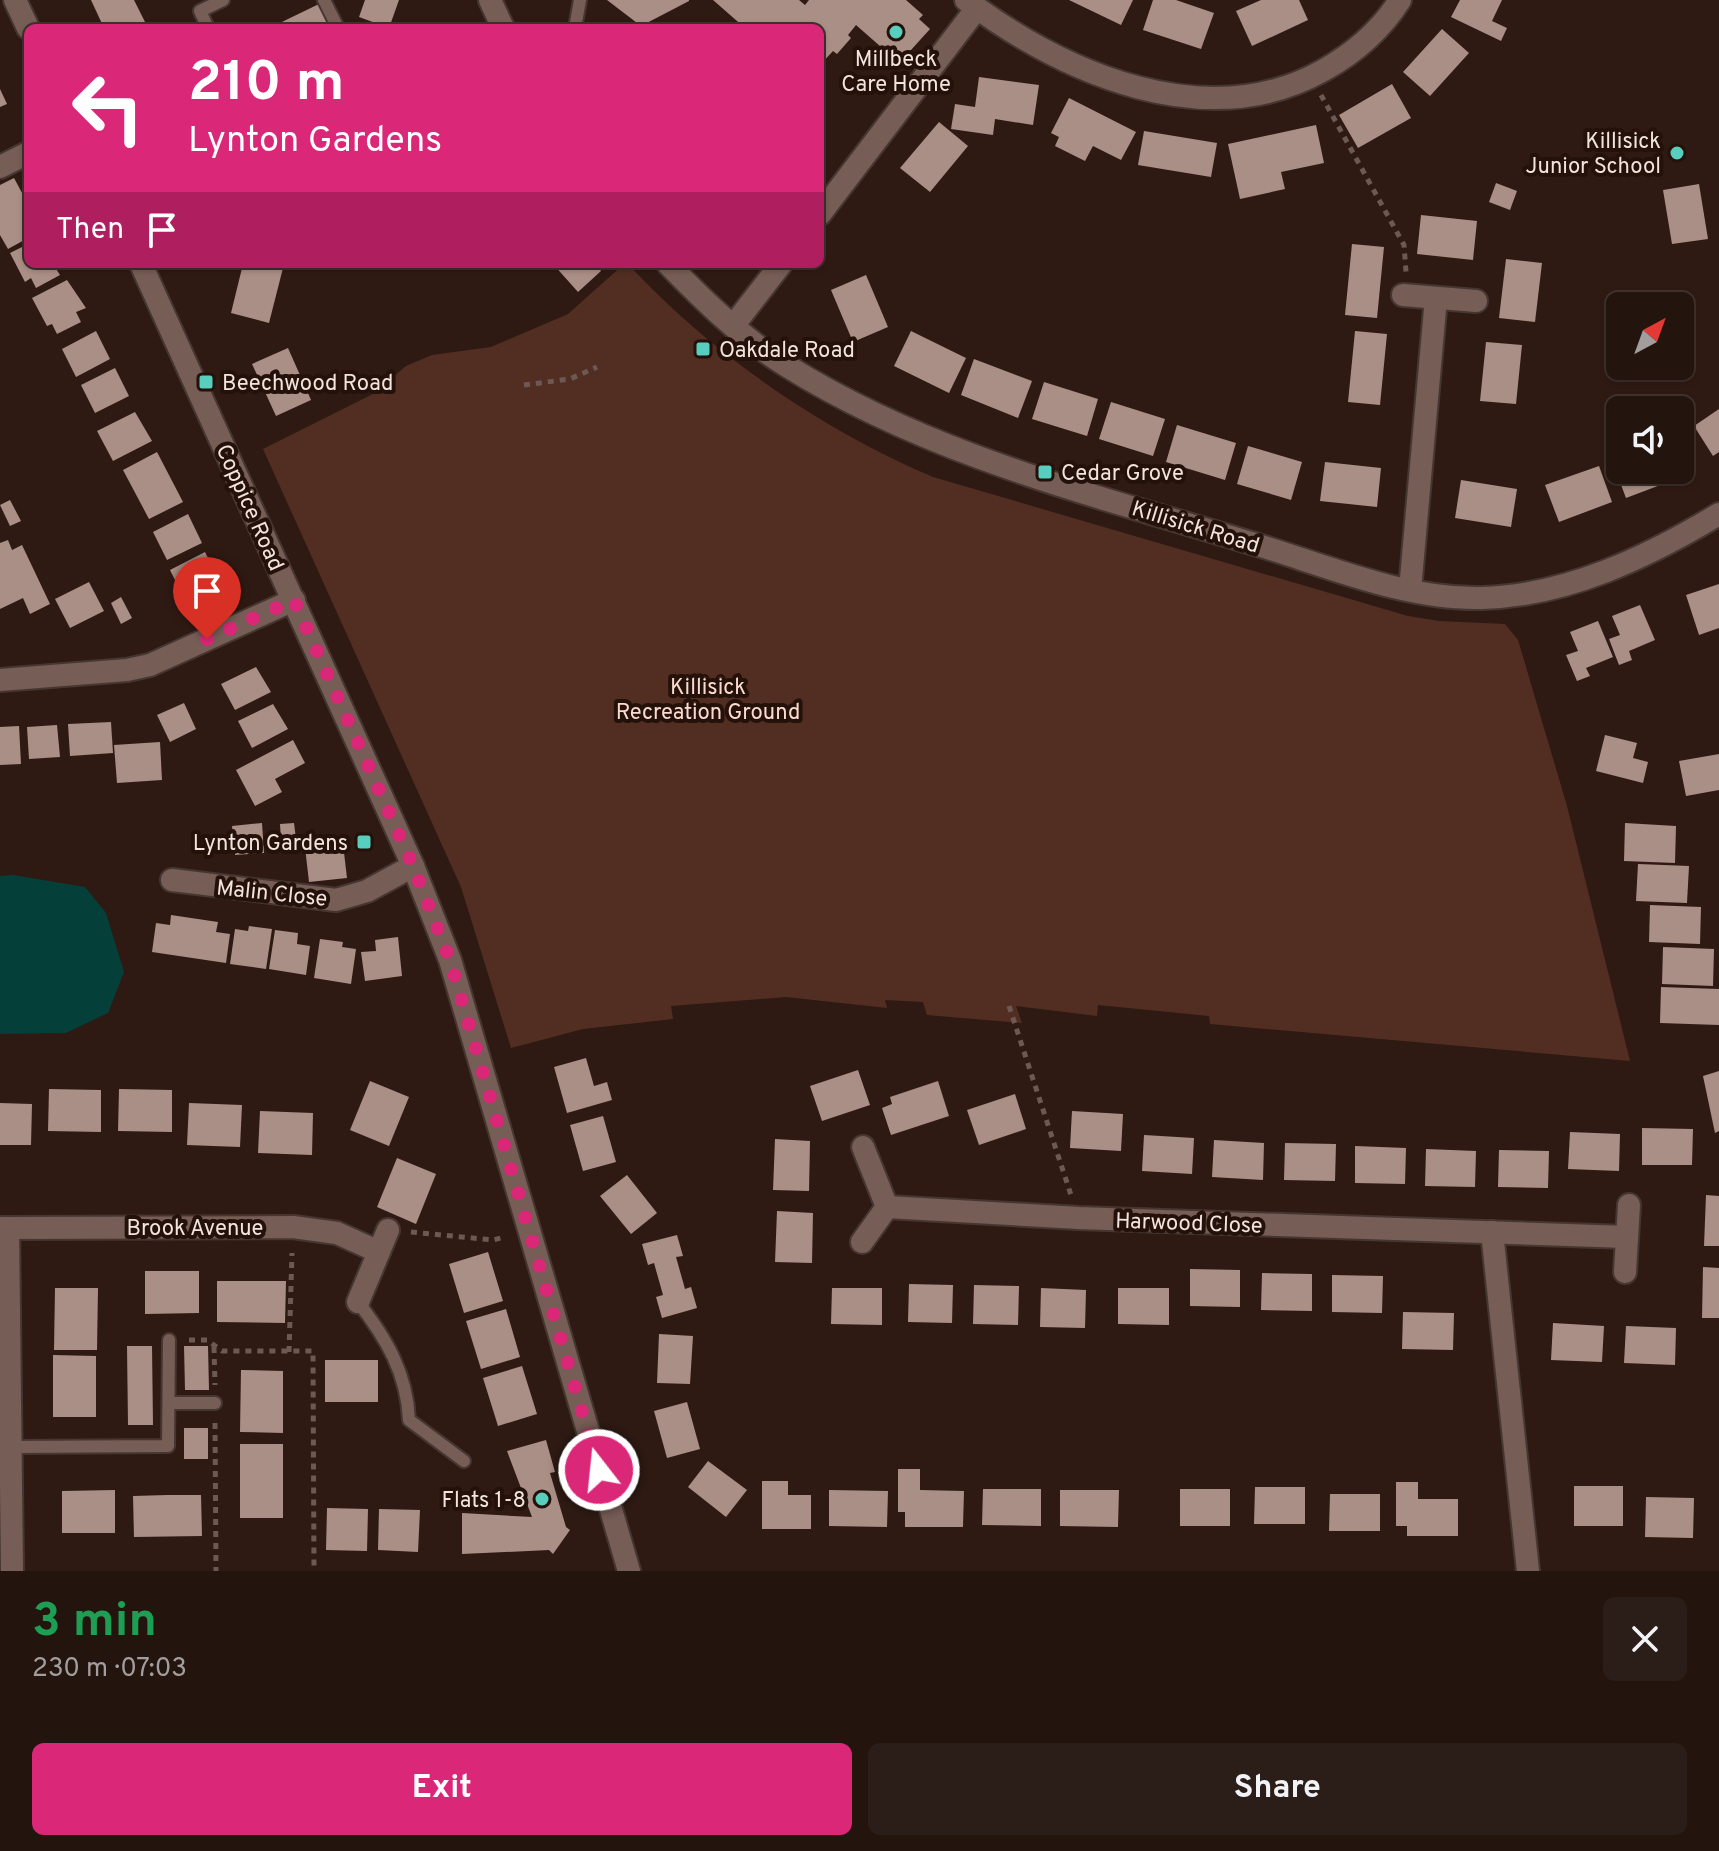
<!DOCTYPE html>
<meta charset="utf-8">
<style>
:root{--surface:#23140e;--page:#2b1d17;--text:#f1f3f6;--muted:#a39e9e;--line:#40332e;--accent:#db2777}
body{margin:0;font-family:Overpass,sans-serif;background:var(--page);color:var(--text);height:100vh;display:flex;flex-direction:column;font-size:30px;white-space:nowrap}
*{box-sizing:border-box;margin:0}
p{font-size:26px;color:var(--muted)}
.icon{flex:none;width:44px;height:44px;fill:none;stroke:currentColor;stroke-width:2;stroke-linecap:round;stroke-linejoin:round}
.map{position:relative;height:1571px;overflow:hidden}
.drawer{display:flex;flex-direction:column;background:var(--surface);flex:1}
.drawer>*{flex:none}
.hud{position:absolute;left:24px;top:24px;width:800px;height:244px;border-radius:12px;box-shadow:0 2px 6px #0004,0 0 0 2px var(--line);background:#db2777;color:#fff;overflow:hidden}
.needle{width:52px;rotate:41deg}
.fabs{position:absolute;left:1606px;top:292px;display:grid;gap:16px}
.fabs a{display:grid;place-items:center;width:88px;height:88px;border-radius:12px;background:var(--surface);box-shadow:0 2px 6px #0004,0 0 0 2px var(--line);font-size:40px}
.pin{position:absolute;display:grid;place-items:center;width:68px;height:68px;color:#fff;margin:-82px -34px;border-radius:50% 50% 50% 0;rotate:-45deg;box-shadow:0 0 8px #0007}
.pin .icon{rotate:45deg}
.me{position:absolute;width:88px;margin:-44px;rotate:344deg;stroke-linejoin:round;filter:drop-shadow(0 0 6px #0008)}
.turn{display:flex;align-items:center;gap:28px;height:168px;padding:0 32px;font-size:36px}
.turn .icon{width:104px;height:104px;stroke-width:2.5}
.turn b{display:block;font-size:56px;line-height:68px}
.then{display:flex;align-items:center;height:76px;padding:0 32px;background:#0003;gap:16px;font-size:30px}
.round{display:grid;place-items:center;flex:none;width:84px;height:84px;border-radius:12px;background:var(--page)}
.overview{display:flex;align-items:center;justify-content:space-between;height:136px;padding:0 32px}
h1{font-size:48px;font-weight:700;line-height:60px;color:#1e9e55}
.cta{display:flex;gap:16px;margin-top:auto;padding:16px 32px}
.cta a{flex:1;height:92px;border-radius:12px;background:var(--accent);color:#fff;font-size:32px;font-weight:700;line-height:92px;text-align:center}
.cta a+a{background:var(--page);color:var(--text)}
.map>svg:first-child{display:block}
.park{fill:#522e22}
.water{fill:#053f39}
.building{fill:#aa8f86}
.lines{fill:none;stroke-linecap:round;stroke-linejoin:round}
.service-casing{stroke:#463632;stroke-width:16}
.minor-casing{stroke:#463632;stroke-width:26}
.tertiary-casing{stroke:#463632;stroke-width:26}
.path{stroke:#6c5953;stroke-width:5;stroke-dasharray:6 6;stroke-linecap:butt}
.service{stroke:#765d55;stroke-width:12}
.minor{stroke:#765d55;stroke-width:22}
.tertiary{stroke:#765d55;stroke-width:22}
.route{stroke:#db2777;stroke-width:14;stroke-dasharray:0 25.2}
.poi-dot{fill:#58cebf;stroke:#24110a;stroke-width:3}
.labels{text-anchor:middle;stroke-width:8;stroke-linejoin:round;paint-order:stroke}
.poi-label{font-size:22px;fill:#f2e3de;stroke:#24110a;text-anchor:end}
.street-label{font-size:22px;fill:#f2e3de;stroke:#24110a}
.park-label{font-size:22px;fill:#fbdacf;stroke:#24110a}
</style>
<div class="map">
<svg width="1719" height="1571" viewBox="0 0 1719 1571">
<rect width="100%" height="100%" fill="#2f1a13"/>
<!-- park -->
<path class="park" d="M624,264h4c82,89 194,166 305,213l475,139 31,5 66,3 13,16 49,166 63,255 -420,-37 -1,-8 -111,-11 -1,11 -81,-10 6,17 -95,-8 -4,-13 -38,-2 2,8 -101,-11 -115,9 2,13 -90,10 -72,19 -50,-161 -198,-438 110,-55 33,-28 26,-11 59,-8 77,-33z"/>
<!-- water -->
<polygon class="water" points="13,875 85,887 106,913 124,972 108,1013 66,1033 0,1034 0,876"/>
<!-- building -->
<g class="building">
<polygon points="91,0 134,0 148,28 104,28"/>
<polygon points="365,0 399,0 389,28 359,17"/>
<polygon points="607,0 689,0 689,1 641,26"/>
<polygon points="713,0 799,0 805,5 809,0 906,0 923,15 919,19 930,29 902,60 892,51 889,54 856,25 848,35 851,38 837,54 833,51 820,65 820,28 745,28"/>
<polygon points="1069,0 1133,0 1121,25"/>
<polygon points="1153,0 1176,0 1214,13 1201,49 1143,30"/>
<polygon points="1261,0 1299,0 1308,20 1252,46 1236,11"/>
<polygon points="1460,0 1502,0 1492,21 1507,28 1501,41 1451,17"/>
<polygon points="319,4 330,28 270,28 288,19"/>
<polygon points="1442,29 1469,53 1430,96 1403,72"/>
<polygon points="979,77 1039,85 1033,125 995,119 993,135 951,129 955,104 975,107"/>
<polygon points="1392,84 1411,118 1358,148 1339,115"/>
<polygon points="0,89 7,104 0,107"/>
<polygon points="1069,98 1136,132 1121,160 1093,146 1085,161 1055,146 1059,137 1051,133"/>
<polygon points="939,122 968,146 930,192 900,168"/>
<polygon points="1316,125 1324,163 1281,172 1285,189 1240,199 1228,144"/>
<polygon points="1144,131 1217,143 1211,177 1138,165"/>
<polygon points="14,178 28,204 28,238 8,249 0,235 0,185"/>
<polygon points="1496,183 1517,191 1510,210 1489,202"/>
<polygon points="1699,184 1708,239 1672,244 1663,190"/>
<polygon points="1421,215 1477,221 1473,260 1417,254"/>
<polygon points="28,244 28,264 53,264 60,275 36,288 31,278 25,282 10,253"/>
<polygon points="1352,244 1384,247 1377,318 1345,315"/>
<polygon points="1506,259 1542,263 1535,322 1499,318"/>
<polygon points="243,264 283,268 269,323 231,313"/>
<polygon points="553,264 596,264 601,271 578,292"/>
<polygon points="866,275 888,327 853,342 831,290"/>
<polygon points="67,280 86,308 76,312 81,322 57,334 52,324 47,326 32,298"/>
<polygon points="96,331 110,359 76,377 62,349"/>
<polygon points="911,331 966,358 949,393 894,366"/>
<polygon points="1355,331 1387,334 1380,405 1348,402"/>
<polygon points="1486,342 1522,345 1516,404 1480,401"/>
<polygon points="288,348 311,400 276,416 252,364"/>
<polygon points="974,359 1032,381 1018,418 961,395"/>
<polygon points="115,368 129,396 95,413 81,385"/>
<polygon points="1044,382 1098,399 1087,436 1032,419"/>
<polygon points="1111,402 1165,419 1153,456 1099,439"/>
<polygon points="1719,409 1719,452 1713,456 1694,426"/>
<polygon points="135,412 152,441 113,461 97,431"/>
<polygon points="1177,425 1236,443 1225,480 1166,462"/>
<polygon points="1248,446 1302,462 1291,500 1237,484"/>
<polygon points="157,452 183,502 149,519 123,470"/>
<polygon points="1620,459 1620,470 1676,470 1679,478 1626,498 1612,461"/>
<polygon points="1325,462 1381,468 1377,507 1320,501"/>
<polygon points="1599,466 1612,502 1559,522 1545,485"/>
<polygon points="1461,480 1517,489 1511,527 1455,518"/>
<polygon points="10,500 21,521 10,526 0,505"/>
<polygon points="188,514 202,543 167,560 153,532"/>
<polygon points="8,540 12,550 22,545 50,604 30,614 23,598 0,609 0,543"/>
<polygon points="205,552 219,580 184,598 170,570"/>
<polygon points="89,582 104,611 70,628 55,599"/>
<polygon points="1719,584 1719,628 1699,635 1686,595"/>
<polygon points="121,597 132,618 121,624 111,603"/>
<polygon points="1640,605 1655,640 1629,651 1632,660 1619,665 1609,639 1620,635 1612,616"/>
<polygon points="1598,621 1613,657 1586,668 1590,676 1577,681 1566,655 1578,651 1570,632"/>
<polygon points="256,667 271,692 235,710 221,684"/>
<polygon points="184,703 196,729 170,742 157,715"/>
<polygon points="273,704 288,729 252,748 238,721"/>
<polygon points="111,722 113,753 70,756 68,724"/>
<polygon points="57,725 60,757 29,759 27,727"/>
<polygon points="19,726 21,764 0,765 0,727"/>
<polygon points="1605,735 1637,743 1633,758 1648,762 1643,783 1596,771"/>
<polygon points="293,740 305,763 275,779 282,792 255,806 236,770"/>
<polygon points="160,742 162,780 117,783 114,745"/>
<polygon points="1719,754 1719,790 1686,796 1679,761"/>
<polygon points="262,823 264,853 235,855 232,826"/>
<polygon points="294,823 296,839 281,841 280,824"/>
<polygon points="1625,823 1676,826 1675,863 1624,861"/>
<polygon points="343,844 347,878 309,882 305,847"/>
<polygon points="1638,864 1689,866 1687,903 1636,901"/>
<polygon points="1650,905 1701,907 1700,944 1649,942"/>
<polygon points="171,915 218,922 216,932 230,934 226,963 152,952 156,923 170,925"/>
<polygon points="249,926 272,929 266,969 230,964 235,929 248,931"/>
<polygon points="275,930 298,933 297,944 310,946 306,975 269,969"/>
<polygon points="398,937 402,976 365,981 361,952 376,951 375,940"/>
<polygon points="320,939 343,942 342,947 356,949 351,984 314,978"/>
<polygon points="1663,947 1714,949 1713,986 1662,984"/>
<polygon points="1661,987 1719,989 1719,1025 1660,1023"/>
<polygon points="586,1058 594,1086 607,1082 612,1100 567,1113 554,1067"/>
<polygon points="858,1070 870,1105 822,1121 810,1086"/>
<polygon points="1719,1071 1719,1131 1715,1133 1703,1076"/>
<polygon points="370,1081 409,1097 389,1146 350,1130"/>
<polygon points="938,1081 949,1116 891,1135 882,1108 892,1104 890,1097"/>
<polygon points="49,1089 101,1090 101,1132 48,1131"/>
<polygon points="119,1089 172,1090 172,1132 118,1131"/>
<polygon points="1015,1094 1026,1129 979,1145 967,1110"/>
<polygon points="0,1103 32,1104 31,1145 0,1145"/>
<polygon points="189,1103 242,1105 240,1147 187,1145"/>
<polygon points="260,1111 313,1113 312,1155 258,1153"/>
<polygon points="1072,1111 1123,1114 1121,1151 1070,1148"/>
<polygon points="603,1116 616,1162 583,1171 570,1125"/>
<polygon points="1642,1128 1693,1129 1692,1165 1642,1165"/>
<polygon points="1570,1132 1620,1134 1619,1171 1568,1169"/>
<polygon points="1144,1135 1194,1138 1192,1174 1142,1171"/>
<polygon points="775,1139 810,1141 809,1191 773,1190"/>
<polygon points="1214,1140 1264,1143 1263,1180 1212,1177"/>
<polygon points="1285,1143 1336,1144 1335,1181 1284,1180"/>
<polygon points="1355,1146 1406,1148 1405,1184 1355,1183"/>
<polygon points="1426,1149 1476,1151 1475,1187 1425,1186"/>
<polygon points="1499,1150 1549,1151 1548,1188 1498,1187"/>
<polygon points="397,1158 436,1174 416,1224 377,1207"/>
<polygon points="627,1175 657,1213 631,1234 600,1196"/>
<polygon points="1706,1195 1719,1196 1719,1246 1704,1246"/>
<polygon points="777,1211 813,1213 812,1263 775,1262"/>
<polygon points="677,1235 683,1256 676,1257 685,1289 691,1287 697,1308 662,1318 656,1297 663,1295 654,1263 648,1265 642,1244"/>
<polygon points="488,1252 503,1301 464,1313 449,1264"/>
<polygon points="1703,1267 1719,1268 1719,1318 1702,1318"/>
<polygon points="1190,1269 1240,1270 1240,1307 1190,1306"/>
<polygon points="145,1271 199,1271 199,1313 145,1314"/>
<polygon points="1262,1273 1312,1274 1312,1311 1261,1310"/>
<polygon points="1332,1275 1383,1276 1382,1313 1332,1312"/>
<polygon points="217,1281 286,1281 285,1323 217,1322"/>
<polygon points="909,1284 953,1285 952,1323 908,1322"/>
<polygon points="974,1285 1019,1286 1018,1325 973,1324"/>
<polygon points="55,1288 98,1288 97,1350 54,1350"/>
<polygon points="832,1288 882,1288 882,1325 831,1324"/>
<polygon points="1041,1288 1086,1290 1085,1328 1040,1327"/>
<polygon points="1118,1288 1169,1288 1169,1325 1118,1324"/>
<polygon points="506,1309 520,1357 481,1369 466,1321"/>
<polygon points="1403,1312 1454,1313 1453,1350 1402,1349"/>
<polygon points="1553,1323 1604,1326 1602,1362 1551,1360"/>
<polygon points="1626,1326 1676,1328 1675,1365 1624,1363"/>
<polygon points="659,1334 693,1336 690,1384 657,1383"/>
<polygon points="127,1346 152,1346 153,1425 128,1425"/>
<polygon points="184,1346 208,1346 209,1390 185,1390"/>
<polygon points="53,1355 96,1356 96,1417 53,1417"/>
<rect x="325" y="1360" width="53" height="42"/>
<polygon points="522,1366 537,1414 498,1426 483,1378"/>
<polygon points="241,1370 283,1371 283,1433 240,1432"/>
<polygon points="687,1402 700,1449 667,1458 654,1411"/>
<rect x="184" y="1428" width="24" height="31"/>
<polygon points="546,1440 555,1472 550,1473 566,1527 570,1530 553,1554 549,1550 462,1554 462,1513 532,1517 507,1451"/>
<rect x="240" y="1444" width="43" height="74"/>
<polygon points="708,1461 747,1490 726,1517 688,1487"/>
<polygon points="898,1469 920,1469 920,1490 964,1491 963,1527 905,1527 905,1512 898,1512"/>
<polygon points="762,1481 788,1481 788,1495 811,1495 811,1529 762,1529"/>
<polygon points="1396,1482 1418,1482 1418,1499 1458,1499 1458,1536 1407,1536 1407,1526 1396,1526"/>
<rect x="1574" y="1486" width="49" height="40"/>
<polygon points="1255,1487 1305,1487 1305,1524 1254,1524"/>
<polygon points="983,1489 1041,1489 1041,1526 982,1525"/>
<rect x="1180" y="1489" width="50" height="37"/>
<polygon points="115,1490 115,1533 62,1533 62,1491"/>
<polygon points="829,1490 888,1491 887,1527 829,1526"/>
<polygon points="1060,1490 1119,1490 1118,1527 1060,1526"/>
<polygon points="1330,1494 1380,1494 1380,1531 1329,1531"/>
<polygon points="167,1495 201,1495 202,1536 134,1537 133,1496"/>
<polygon points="1646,1497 1694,1498 1693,1538 1645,1537"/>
<polygon points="327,1508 368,1509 367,1551 326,1550"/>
<polygon points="379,1509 420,1510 418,1552 378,1550"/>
</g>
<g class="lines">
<!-- service casing -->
<g class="service-casing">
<g id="service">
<polyline points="324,0 338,28"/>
<polyline points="208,28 200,11 223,0"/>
<polyline points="575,28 580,0"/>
<path d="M358,1302c28,36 49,71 51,118l55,41"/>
<polyline points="169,1403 215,1403"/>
<polyline points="11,1447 168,1446 169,1340"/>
</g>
</g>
<!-- minor casing -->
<g class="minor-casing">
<g id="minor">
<polyline points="490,0 503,28"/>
<path d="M966,0c99,74 241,136 358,70 30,-17 57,-40 76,-70"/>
<polyline points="0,167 28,153"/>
<polyline points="820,214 977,8"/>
<path d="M668,264c36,37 75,75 119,102 141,88 303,128 461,176 75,22 155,58 234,56 84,-2 166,-41 237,-84"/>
<polyline points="1403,295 1476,301"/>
<polyline points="733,326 781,264"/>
<polyline points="1410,590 1436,298"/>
<polyline points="0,680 127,670 150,665 294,600"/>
<polyline points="172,880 336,900 367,891 413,866"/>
<polyline points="887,1207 1079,1218 1627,1237"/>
<polyline points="0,1228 293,1227 337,1233 379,1252"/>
<polyline points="8,1228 12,1571"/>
<polyline points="1492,1232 1528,1571"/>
<polyline points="862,1242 887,1207 863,1147"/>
<polyline points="1625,1272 1629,1205"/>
<polyline points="358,1302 388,1230"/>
</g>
</g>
<!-- tertiary casing -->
<g class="tertiary-casing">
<g id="tertiary">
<polyline points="15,0 28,28"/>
<polyline points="141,264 413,866 450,960 629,1571"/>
</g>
</g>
<!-- path -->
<g class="path">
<polyline points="1321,95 1404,245 1406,272"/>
<polyline points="524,385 570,379 597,367"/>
<polyline points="1009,1006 1071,1195"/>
<polyline points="411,1232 493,1240 505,1237"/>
<polyline points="189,1340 207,1340 222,1351 313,1351 314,1571"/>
<polyline points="214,1347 215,1385"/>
<polyline points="289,1352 292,1253"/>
<polyline points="215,1423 216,1571"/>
</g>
<!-- service -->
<use href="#service" class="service"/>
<!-- minor -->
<use href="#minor" class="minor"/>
<!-- tertiary -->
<use href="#tertiary" class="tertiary"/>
</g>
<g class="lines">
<!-- route -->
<polyline class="route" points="207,639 294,600 413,866 450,960 599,1470"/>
</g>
<!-- markers -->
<g class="poi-dot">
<circle cx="896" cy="32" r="8"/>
<circle cx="1677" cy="153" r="8"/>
<rect x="695" y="341" width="16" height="16" rx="4"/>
<rect x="198" y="374" width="16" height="16" rx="4"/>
<rect x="1037" y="464" width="16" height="16" rx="4"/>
<rect x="356" y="834" width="16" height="16" rx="4"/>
<circle cx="542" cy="1499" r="8"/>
</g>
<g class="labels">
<!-- poi labels -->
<g class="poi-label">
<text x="896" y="66" text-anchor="middle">Millbeck<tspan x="896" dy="25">Care Home</tspan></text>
<text x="1661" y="148">Killisick<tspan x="1661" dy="25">Junior School</tspan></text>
<text x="719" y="357" text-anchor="start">Oakdale Road</text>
<text x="222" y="390" text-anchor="start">Beechwood Road</text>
<text x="1061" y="480" text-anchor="start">Cedar Grove</text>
<text x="348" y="850">Lynton Gardens</text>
<text x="526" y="1507">Flats 1-8</text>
</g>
<!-- street labels -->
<g class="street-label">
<text transform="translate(251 507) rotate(66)" y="8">Coppice Road</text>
<text transform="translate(1196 526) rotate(17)" y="8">Killisick Road</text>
<text transform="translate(272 892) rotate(6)" y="8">Malin Close</text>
<text transform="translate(1189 1222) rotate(2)" y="8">Harwood Close</text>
<text x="195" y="1235">Brook Avenue</text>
</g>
<!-- park labels -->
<g class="park-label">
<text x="708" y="694">Killisick<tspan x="708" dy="25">Recreation Ground</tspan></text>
</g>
</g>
</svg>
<div class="fabs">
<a><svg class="needle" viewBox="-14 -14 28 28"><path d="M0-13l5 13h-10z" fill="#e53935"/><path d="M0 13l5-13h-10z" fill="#a39e9e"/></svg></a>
<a><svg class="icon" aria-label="sound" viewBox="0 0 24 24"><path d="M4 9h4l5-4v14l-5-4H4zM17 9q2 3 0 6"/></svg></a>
</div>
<div class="pin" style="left:207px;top:639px;background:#d93025"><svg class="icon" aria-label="arrive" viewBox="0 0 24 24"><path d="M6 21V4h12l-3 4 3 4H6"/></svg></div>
<svg class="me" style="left:599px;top:1470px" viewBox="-20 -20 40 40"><circle r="17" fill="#db2777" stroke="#fff" stroke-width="3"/><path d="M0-11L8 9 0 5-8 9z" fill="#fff"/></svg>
<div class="hud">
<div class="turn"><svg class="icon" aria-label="left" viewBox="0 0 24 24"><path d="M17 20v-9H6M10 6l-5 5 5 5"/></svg><div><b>210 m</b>Lynton Gardens</div></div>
<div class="then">Then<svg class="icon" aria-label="arrive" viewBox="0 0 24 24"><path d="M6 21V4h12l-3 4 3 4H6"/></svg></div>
</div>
</div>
<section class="drawer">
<div class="overview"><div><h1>3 min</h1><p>230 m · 07:03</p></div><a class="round"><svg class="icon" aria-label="close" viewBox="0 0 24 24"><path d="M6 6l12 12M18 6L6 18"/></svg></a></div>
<div class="cta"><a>Exit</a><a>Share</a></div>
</section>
